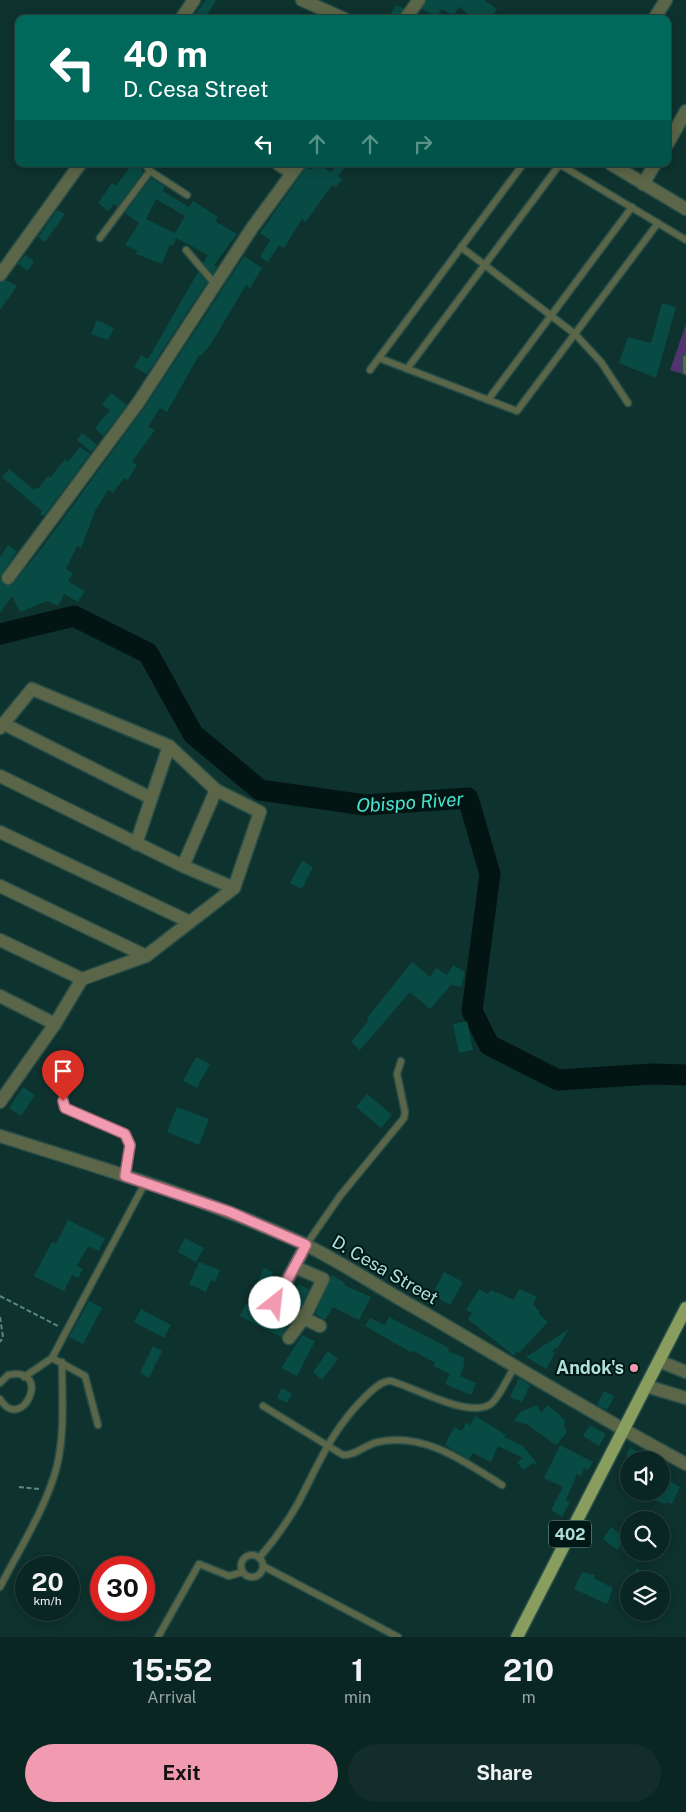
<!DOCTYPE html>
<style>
:root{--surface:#0a2622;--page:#132e2a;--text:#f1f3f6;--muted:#99a5a5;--line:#2a4340;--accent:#f29ab0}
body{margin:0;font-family:"Public Sans",sans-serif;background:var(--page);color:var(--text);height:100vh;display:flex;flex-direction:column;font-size:19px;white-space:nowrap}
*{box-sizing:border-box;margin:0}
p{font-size:16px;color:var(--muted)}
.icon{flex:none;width:28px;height:28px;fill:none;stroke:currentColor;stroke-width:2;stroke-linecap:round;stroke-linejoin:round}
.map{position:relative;height:1637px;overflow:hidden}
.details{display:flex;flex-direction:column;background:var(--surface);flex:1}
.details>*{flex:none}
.guide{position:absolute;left:15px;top:15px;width:656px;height:152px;border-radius:10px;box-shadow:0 2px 12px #0003,0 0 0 1px var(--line);background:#00695c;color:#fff;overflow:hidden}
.tools{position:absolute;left:620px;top:1451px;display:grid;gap:10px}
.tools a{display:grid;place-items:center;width:50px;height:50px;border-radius:50%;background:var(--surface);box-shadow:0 2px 12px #0003,0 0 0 1px var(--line);font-size:25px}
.speed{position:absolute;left:15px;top:1556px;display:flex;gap:10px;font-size:25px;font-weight:700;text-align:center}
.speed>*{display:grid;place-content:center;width:65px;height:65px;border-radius:50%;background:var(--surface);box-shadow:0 2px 12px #0003,0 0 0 1px var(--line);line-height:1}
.speed small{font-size:12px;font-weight:400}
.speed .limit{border:8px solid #d22;background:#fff;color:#111}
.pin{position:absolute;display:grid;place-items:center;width:42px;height:42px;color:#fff;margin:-51px -21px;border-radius:50% 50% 50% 0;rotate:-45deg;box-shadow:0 0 5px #0007}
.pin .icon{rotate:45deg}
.me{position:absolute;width:55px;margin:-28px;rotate:29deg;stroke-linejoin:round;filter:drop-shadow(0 0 4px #0008)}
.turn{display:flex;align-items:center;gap:18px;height:105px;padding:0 25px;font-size:22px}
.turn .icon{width:65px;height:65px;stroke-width:2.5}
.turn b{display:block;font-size:35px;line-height:42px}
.lanes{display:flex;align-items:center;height:48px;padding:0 25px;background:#0003;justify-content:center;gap:25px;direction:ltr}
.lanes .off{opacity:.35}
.eta{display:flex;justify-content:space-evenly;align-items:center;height:85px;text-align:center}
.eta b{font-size:30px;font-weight:700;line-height:35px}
.action{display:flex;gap:10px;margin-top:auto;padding:10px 25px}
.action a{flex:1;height:58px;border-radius:30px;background:var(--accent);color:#111;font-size:20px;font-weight:700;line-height:58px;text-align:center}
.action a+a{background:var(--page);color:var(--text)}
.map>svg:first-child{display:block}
.green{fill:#503470}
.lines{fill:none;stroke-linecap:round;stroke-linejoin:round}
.river{stroke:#031512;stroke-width:21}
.building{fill:#084b44;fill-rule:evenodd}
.service-casing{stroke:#284e49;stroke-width:9}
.minor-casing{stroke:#284e49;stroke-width:15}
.tertiary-casing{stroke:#284e49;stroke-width:15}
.primary-casing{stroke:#284e49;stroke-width:15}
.path{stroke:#5d8882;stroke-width:2;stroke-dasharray:5 2.5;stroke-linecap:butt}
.service{stroke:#5b6547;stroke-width:6}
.minor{stroke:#5b6547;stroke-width:12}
.tertiary{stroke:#5b6547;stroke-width:12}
.primary{stroke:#899d5f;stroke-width:12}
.route-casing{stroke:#9d6472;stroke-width:12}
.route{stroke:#f29ab0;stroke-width:9}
.poi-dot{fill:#f29ab0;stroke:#011815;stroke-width:2}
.labels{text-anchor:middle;stroke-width:4;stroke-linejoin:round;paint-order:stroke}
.shield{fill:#011815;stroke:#7ba49e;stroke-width:1}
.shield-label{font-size:16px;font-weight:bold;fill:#afe0d8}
.street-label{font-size:18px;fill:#afe0d8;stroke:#011815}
.poi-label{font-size:18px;font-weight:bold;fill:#afe0d8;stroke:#011815;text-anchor:end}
.water-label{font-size:19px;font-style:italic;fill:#4ae3d0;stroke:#011815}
</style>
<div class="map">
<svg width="686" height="1637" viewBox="0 0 686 1637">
<rect width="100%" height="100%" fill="#0e322e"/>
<!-- green -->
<polygon class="green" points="686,324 686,375 670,370"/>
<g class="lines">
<!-- river -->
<path class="river" id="s1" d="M0,634l74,-18 74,37 45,81 67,56 105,15 103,-7 22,76 -18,137 17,34 69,35 94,-6 34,1"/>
</g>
<!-- building -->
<g class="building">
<polygon points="206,0 216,0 205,19 201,19 195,14"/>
<polygon points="427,0 484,0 497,9 490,19 475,19 459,7 453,16 442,9 436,17 422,9"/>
<polygon points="396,5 403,8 397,19 388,19"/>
<polygon points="132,164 140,166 143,172 117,207 114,204 108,211 98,203 112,183 116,186"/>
<polygon points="315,164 319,164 331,172 339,164 347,164 338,176 342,180 335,187 332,185 306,222 302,219 284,248 279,245 268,262 260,257 270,240 260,233 307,166 311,170"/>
<path d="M151,178l14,9 -2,4 26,16 4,-6 25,16 -3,4 22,13 -23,31 3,2 -4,7 -10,-11 5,-8 -32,-17 -3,8 -3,-2 -8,20 -26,-10 1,-3 -12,-6 14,-22 -14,-10zM156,199l29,17 -10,17 -29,-14z"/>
<polygon points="57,210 65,214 45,242 38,237"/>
<polygon points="25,255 34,261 28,271 18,264"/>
<polygon points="244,256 262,268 250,288 246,285 211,344 201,356 199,355 167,412 160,408 148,427 155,430 132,462 137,465 128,480 124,478 113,493 108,490 95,511 81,548 77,546 66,569 73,573 68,581 85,591 78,602 64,594 58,606 47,601 20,612 12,596 0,613 0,578 4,585 12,585 41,549 145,407"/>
<polygon points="198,272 207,282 147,374 134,367 141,355 148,359"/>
<polygon points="6,280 17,286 0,310 0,283"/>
<polygon points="662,303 676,307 656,378 619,363 628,337 651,343"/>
<polygon points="97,320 114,328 108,340 91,334"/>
<polygon points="111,393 127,405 103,436 95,428 110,410 102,405"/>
<polygon points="82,433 97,445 91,452 77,440"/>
<polygon points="80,447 90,454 44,516 40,514 42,511 2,477 9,469 34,490 36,487 38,489 48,476 50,478 65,459 68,462"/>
<polygon points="8,545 17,551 0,577 0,557"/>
<polygon points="302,861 313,867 302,889 290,883"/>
<polygon points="412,962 430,977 436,968 447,975 453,965 465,972 461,987 451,985 430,1009 410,992 360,1050 351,1042 369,1020 367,1018"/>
<polygon points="467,1021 473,1050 459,1053 453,1024"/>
<polygon points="196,1057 210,1064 197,1088 183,1081"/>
<polygon points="23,1087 35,1095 21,1116 9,1108"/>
<polygon points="367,1094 392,1115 381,1128 356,1107"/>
<polygon points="177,1107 209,1119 199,1145 167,1132"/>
<polygon points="68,1220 105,1238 99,1251 88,1246 77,1266 83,1269 78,1278 72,1275 64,1291 34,1276 52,1242 56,1244"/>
<polygon points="185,1238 204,1248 196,1262 178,1252"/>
<polygon points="199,1262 220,1270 215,1282 211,1280 206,1292 189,1284"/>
<polygon points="264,1268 273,1272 264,1291 255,1287"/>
<polygon points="444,1272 463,1282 450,1305 432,1295"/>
<polygon points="332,1275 345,1283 344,1285 371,1297 359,1320 333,1307 325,1320 315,1314"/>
<polygon points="299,1284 309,1290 300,1308 289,1302"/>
<polygon points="479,1289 488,1294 491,1290 514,1300 519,1289 529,1293 537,1297 533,1304 540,1312 539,1314 548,1322 519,1353 516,1351 514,1356 468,1319 472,1313 466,1310"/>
<polygon points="89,1301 102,1308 83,1344 69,1337"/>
<polygon points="246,1304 288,1325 281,1337 240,1316"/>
<polygon points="141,1309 171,1325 164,1338 134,1322"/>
<polygon points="389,1317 449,1348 448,1351 465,1358 463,1362 465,1364 460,1376 476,1383 471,1395 445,1384 450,1374 433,1366 435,1363 414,1351 412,1353 365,1326 370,1318 385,1325"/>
<polygon points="569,1329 558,1347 552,1351 555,1353 546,1369 526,1357"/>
<polygon points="302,1335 315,1341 297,1376 281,1368"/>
<polygon points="153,1346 162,1351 149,1378 140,1373"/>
<polygon points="328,1351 338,1359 322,1380 313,1372"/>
<polygon points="519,1378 530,1385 522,1402 510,1397"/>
<polygon points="282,1388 292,1394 287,1403 277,1398"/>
<polygon points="604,1391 614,1396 607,1410 597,1405"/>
<polygon points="537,1405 541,1413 548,1405 565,1420 564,1427 567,1432 556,1445 528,1425 514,1421 520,1412"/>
<polygon points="475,1416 506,1435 504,1437 523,1446 538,1465 533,1463 523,1470 517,1462 523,1458 498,1446 491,1462 473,1453 469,1459 445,1445 454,1427 462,1431 466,1423 470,1425"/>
<polygon points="590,1425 606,1434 599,1446 583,1436"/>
<polygon points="560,1445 593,1462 588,1470 584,1468 581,1476 577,1474 566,1500 570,1502 562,1517 551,1510 563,1487 544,1478"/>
<polygon points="630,1448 655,1460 634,1460 626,1456"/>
<polygon points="661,1460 671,1477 670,1481 680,1487 672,1504 666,1502 665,1504 637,1493 661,1492"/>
<polygon points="611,1527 626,1538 617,1550 603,1539"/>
<polygon points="637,1568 655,1580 629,1580"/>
<polygon points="582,1572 595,1575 594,1578 613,1588 607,1604 574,1589"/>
</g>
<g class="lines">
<!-- service casing -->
<g class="service-casing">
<g id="service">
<polyline points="145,164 150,171 187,195"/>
<polyline points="559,164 686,240"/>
<polyline points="100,238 150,171"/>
<polyline points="461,247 575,334 601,362 628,403"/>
<polyline points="186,250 215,284"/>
<polyline points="379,358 517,411 658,223"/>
<polyline points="686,358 686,371"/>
<polyline points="407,369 560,164"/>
<polyline points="370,370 523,164"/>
<polyline points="488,400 632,207"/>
<path d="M68,1083l-5,18 2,7 60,27c8,11 2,27 0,40"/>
<polyline points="306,1245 340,1196 404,1118 405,1112 397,1074 401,1061"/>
<polyline points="52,1358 85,1376 98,1425"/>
<polyline points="24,1377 52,1358 145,1183"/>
<path d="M0,1383l8,-8c46,-10 14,60 -8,24"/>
<path d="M263,1406l80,49c12,1 23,-11 35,-13 47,-10 87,20 124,43"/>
<circle cx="252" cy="1566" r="11"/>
<path d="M259,1558c14,-16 27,-34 38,-53 22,-41 34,-75 69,-109 6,-6 16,-16 25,-15 23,6 83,41 102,21 9,-10 15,-25 22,-36"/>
<polyline points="263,1566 398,1637"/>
<path d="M0,1587c20,-39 46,-79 57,-121 8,-34 5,-70 5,-104"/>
<polyline points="158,1637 199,1564 229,1576 243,1572"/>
</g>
</g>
<!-- minor casing -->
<g class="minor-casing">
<g id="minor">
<polyline points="302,0 345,19"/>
<polyline points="181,19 194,0"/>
<polyline points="405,19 419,0"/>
<polyline points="654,19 666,0"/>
<polyline points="668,143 686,111"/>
<polyline points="278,164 292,173"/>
<polyline points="611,164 686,209"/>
<polyline points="643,184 655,164"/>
<polyline points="0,275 80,164"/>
<polyline points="8,578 138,403 252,228 299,164"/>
<polyline points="4,724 151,798"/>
<polyline points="0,728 32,689 169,746"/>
<polyline points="0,776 183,866"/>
<polyline points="216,790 183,866 234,888"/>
<polyline points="0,832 190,922"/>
<polyline points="0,886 146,956"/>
<polyline points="0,940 82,979"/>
<polyline points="0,996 55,1024"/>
<polyline points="0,1102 55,1024 82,979 146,956 234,888 260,812 216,790 169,746 136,844"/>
<path d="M0,1136c102,32 206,63 304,108 33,16 65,37 96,55 96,55 189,113 286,165"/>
<polyline points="257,1296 320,1326"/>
<polyline points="275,1303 306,1245"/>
<polyline points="289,1338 304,1318 323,1279 295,1267"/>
</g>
</g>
<!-- tertiary casing -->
<g class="tertiary-casing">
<g id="tertiary">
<polyline points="659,1361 686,1372"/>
<polyline points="646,1386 686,1398"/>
</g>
</g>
<!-- primary casing -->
<g class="primary-casing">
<polyline id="primary" points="517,1637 686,1308"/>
</g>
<!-- path -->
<g class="path">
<polyline points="0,1296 58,1326"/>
<polyline points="0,1317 3,1337 0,1342"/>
<polyline points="19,1487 39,1489"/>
</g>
<!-- service -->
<use href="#service" class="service"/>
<!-- minor -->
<use href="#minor" class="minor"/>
<!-- tertiary -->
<use href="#tertiary" class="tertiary"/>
<!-- primary -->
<use href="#primary" class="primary"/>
</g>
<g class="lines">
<!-- route casing -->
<g class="route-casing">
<polyline id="route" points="63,1101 65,1108 125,1134 130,1145 125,1176 230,1212 306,1245 275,1303"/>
</g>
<!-- route -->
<use href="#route" class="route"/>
</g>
<!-- markers -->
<circle class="poi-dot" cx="634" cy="1368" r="5"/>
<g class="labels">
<!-- shield labels -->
<rect class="shield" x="549" y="1520.5" width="42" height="27" rx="4"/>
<g class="shield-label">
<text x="570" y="1540">402</text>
</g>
<!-- street labels -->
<g class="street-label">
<text transform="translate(385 1270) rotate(30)" y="6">D. Cesa Street</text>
</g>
<!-- poi labels -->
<g class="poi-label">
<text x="624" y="1374">Andok's</text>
</g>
<!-- water labels -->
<g class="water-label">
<text dy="7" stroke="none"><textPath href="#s1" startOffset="490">Obispo River</textPath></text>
</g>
</g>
</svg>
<div class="tools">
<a><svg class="icon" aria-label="sound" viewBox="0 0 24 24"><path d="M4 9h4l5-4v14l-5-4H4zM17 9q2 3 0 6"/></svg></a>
<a><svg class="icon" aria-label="search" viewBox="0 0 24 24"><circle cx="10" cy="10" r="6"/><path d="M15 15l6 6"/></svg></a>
<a><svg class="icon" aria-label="layers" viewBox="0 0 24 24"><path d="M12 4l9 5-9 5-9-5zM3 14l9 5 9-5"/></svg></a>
</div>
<div class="speed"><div>20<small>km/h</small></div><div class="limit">30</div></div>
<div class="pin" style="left:63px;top:1101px;background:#d93025"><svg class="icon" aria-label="arrive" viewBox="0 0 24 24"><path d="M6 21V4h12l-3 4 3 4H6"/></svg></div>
<svg class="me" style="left:275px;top:1303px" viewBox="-20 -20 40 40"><circle r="19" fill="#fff"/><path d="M0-13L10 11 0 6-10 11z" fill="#f29ab0"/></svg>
<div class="guide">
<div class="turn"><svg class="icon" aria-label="left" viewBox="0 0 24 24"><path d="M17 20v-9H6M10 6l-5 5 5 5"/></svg><div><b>40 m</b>D. Cesa Street</div></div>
<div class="lanes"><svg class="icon" aria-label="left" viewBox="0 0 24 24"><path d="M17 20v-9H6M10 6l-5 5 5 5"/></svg><svg class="icon off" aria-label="ahead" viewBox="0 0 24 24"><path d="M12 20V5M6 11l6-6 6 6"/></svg><svg class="icon off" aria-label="ahead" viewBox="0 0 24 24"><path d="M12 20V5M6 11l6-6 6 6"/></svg><svg class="icon off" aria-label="right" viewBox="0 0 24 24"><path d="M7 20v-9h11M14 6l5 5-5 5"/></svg></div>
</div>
</div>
<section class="details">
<div class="eta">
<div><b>15:52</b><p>Arrival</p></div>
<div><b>1</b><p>min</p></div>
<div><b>210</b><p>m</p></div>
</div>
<div class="action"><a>Exit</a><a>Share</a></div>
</section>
